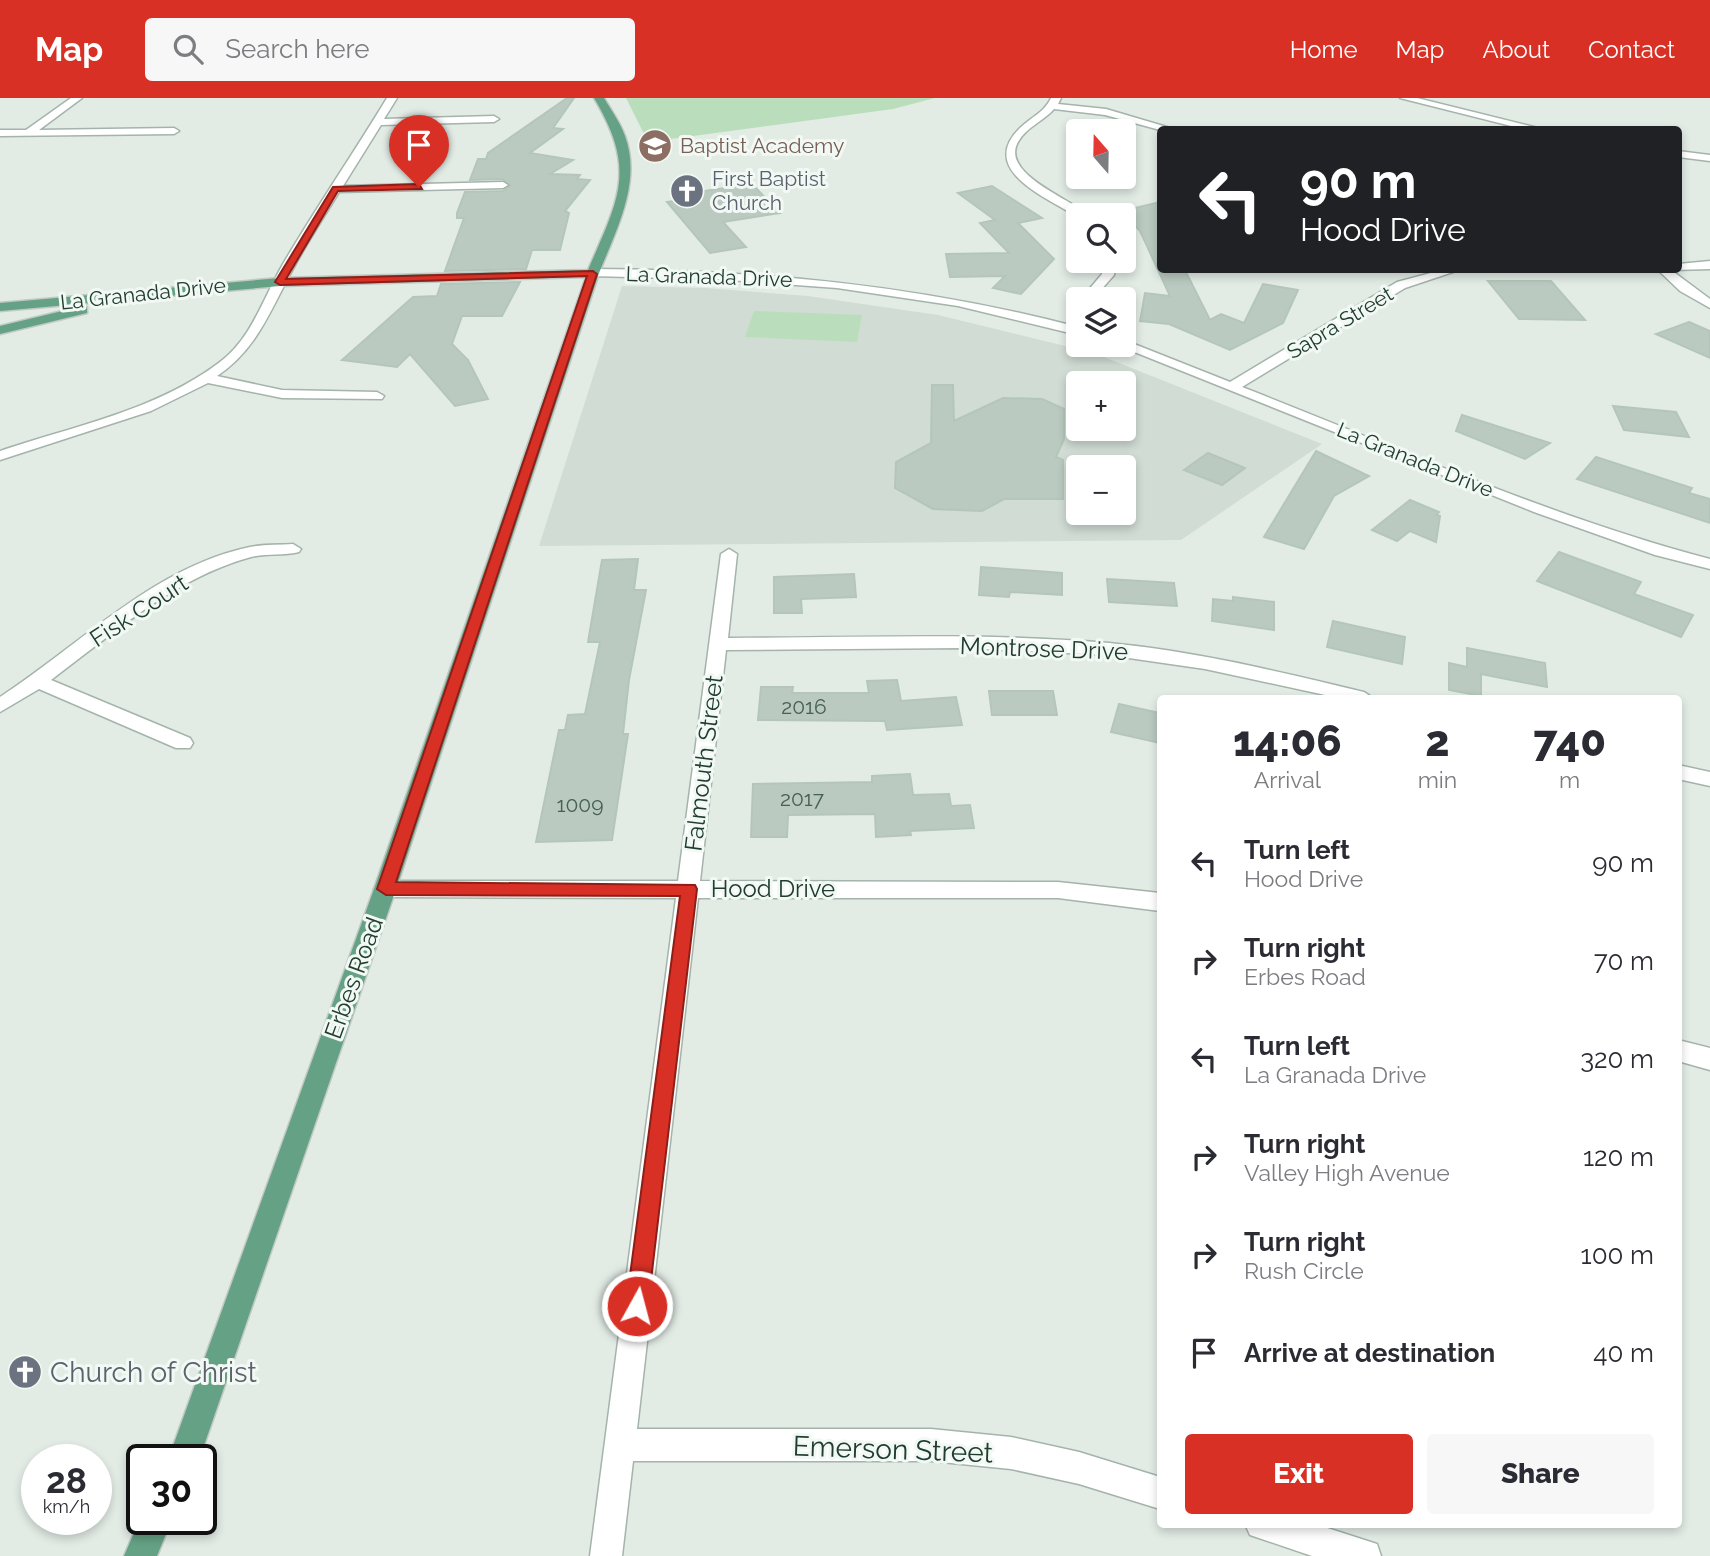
<!DOCTYPE html>
<meta charset="utf-8">
<style>
:root{--surface:#fff;--page:#f7f7f7;--text:#2b2b33;--muted:#7c7c81;--accent:#d93025}
body{margin:0;font-family:Raleway,sans-serif;background:var(--page);color:var(--text);height:100vh;display:flex;flex-direction:column;font-size:26px;white-space:nowrap}
*{box-sizing:border-box;margin:0}
p{font-size:23px;color:var(--muted)}
.icon{flex:none;width:38px;height:38px;fill:none;stroke:currentColor;stroke-width:2;stroke-linecap:round;stroke-linejoin:round}
.map{position:relative;flex:1;overflow:hidden}
.drawer{position:absolute;left:1157px;top:597px;width:525px;height:833px;display:flex;flex-direction:column;background:var(--surface);border-radius:7px;box-shadow:0 4px 10px #0003}
.drawer>*{flex:none}
.top-card{position:absolute;left:1157px;top:28px;width:525px;height:147px;border-radius:7px;box-shadow:0 4px 10px #0003;background:#202124;color:#fff;overflow:hidden}
.needle{width:46px;rotate:340deg}
.controls{position:absolute;left:1066px;top:21px;display:grid;gap:14px}
.controls a{display:grid;place-items:center;width:70px;height:70px;border-radius:7px;background:var(--surface);box-shadow:0 4px 10px #0003;font-size:35px}
.speed{position:absolute;left:21px;top:1346px;display:flex;gap:14px;font-size:35px;font-weight:700;text-align:center}
.speed>*{display:grid;place-content:center;width:91px;height:91px;border-radius:50%;background:var(--surface);box-shadow:0 4px 10px #0003;line-height:1}
.speed small{font-size:18px;font-weight:400}
.speed .limit{border:4px solid #111;border-radius:10px;background:#fff;color:#111}
.pin{position:absolute;display:grid;place-items:center;width:60px;height:60px;color:#fff;margin:-72px -30px;border-radius:50% 50% 50% 0;rotate:-45deg;box-shadow:0 0 7px #0007}
.pin .icon{rotate:45deg}
.me{position:absolute;width:77px;margin:-38px;rotate:7deg;stroke-linejoin:round;filter:drop-shadow(0 0 5px #0008)}
.turn{display:flex;align-items:center;gap:24px;height:147px;padding:0 28px;font-size:32px}
.turn .icon{width:91px;height:91px;stroke-width:2.5}
.turn b{display:block;font-size:49px;line-height:60px}
.eta{display:flex;justify-content:space-evenly;align-items:center;height:119px;text-align:center}
.eta b{font-size:42px;font-weight:800;line-height:49px}
.primary-button{display:flex;gap:14px;margin-top:auto;padding:14px 28px}
.primary-button a{flex:1;height:80px;border-radius:7px;background:var(--accent);color:#fff;font-size:28px;font-weight:800;line-height:80px;text-align:center}
.primary-button a+a{background:var(--page);color:var(--text)}
ul{padding:0;list-style:none}
li{display:flex;align-items:center;gap:21px;height:98px;padding:0 28px}
li div{flex:1}
li b{display:block;font-size:26px}
li em{font-style:normal}
header{display:flex;align-items:center;gap:42px;box-sizing:border-box;height:98px;padding:0 35px;background:var(--accent);color:#fff}
header strong{font-size:33px}
nav{display:flex;gap:38px;margin-inline-start:auto;font-size:24px}
.search{width:490px;height:63px;background:var(--page);display:flex;align-items:center;gap:18px;box-sizing:border-box;padding:0 24px;border-radius:7px;color:var(--muted);font-size:26px}
.map>svg:first-child{display:block}
.built{fill:#d0dcd4;fill-rule:evenodd}
.green{fill:#badebc}
.building{fill:#bacac0;stroke:#b4c6ba;stroke-width:2}
.lines{fill:none;stroke-linecap:round;stroke-linejoin:round}
.minor-casing{stroke:#a4b4ab;stroke-width:3}
.major-casing{stroke:#c1c9c5;stroke-width:3}
.minor{fill:#fff;fill-rule:evenodd}
.major{fill:#65a285;fill-rule:evenodd}
.route{fill:#d93025;stroke:#8d1f18;stroke-width:2}
.labels{text-anchor:middle;stroke-width:6;stroke-linejoin:round;paint-order:stroke}
.far-education-label{font-size:21px;fill:#785e54;stroke:#f2f9f4;text-anchor:start}
.far-worship-label{font-size:21px;fill:#5b616d;stroke:#f2f9f4;text-anchor:start}
.far-street-label{font-size:21px;fill:#213d30;stroke:#f2f9f4}
.number-label{font-size:21px;fill:#476054}
.street-label{font-size:24px;fill:#213d30;stroke:#f2f9f4}
.near-worship-label{font-size:28px;fill:#5b616d;stroke:#f2f9f4;text-anchor:start}
.near-street-label{font-size:28px;fill:#213d30;stroke:#f2f9f4}
</style>
<header>
<strong>Map</strong>
<div class="search"><svg class="icon" aria-label="search" viewBox="0 0 24 24"><circle cx="10" cy="10" r="6"/><path d="M15 15l6 6"/></svg>Search here</div>
<nav><a>Home</a><a>Map</a><a>About</a><a>Contact</a></nav>
</header>
<div class="map">
<svg width="1710" height="1458" viewBox="0 0 1710 1458">
<rect width="100%" height="100%" fill="#e2ece5"/>
<!-- built -->
<path class="built" d="M622,188l83,2 103,8 130,19 156,38 228,91 -141,96 -642,6zM1078,285h46v46h-46zM1078,369h46v46h-46z"/>
<!-- green -->
<g class="green">
<polygon points="626,0 935,0 893,11 648,44"/>
<polygon points="754,213 862,217 857,244 745,239"/>
</g>
<!-- building -->
<g class="building">
<polygon points="567,0 574,0 553,30 563,31 530,55 573,62 550,76 580,77 577,81 590,82 565,113 569,115 560,152 532,152 526,171 445,173 464,120 457,120 457,115 465,94 503,93 510,88 503,81 470,82 478,61 486,61 488,55"/>
<polygon points="752,86 780,115 723,124 746,149 710,155 667,104 681,102 677,97"/>
<polygon points="992,88 1042,120 1018,125 1054,161 1021,196 993,190 1005,178 950,179 946,156 1009,155 980,125 995,122 958,95"/>
<polygon points="1160,104 1160,172 1185,172 1210,222 1221,216 1244,225 1263,186 1298,192 1283,225 1230,252 1169,226 1140,223 1145,195 1170,198 1140,133 1122,113"/>
<polygon points="1488,183 1551,183 1585,222 1519,221"/>
<polygon points="520,184 502,218 462,218 452,246 468,262 488,301 455,308 410,256 397,269 342,262 413,199 437,198 441,186"/>
<polygon points="1689,224 1710,233 1710,260 1656,236"/>
<polygon points="932,287 953,287 954,323 1003,300 1042,301 1064,311 1064,341 1056,359 1063,362 1063,401 1004,401 982,413 933,411 895,390 896,364 931,345"/>
<polygon points="1613,308 1676,314 1689,339 1624,332"/>
<polygon points="1462,317 1550,345 1525,361 1456,333"/>
<polygon points="1316,353 1369,378 1334,398 1304,451 1264,439"/>
<polygon points="1208,355 1245,370 1222,387 1184,372"/>
<polygon points="1596,359 1692,390 1689,395 1710,401 1710,425 1577,381"/>
<polygon points="1410,402 1439,414 1436,417 1440,418 1436,444 1410,433 1397,443 1372,432"/>
<polygon points="1559,454 1641,484 1634,496 1693,517 1681,539 1537,483"/>
<polygon points="638,461 634,492 646,492 629,582 623,636 628,636 612,742 536,744 559,632 565,632 568,617 585,616 600,544 588,544 602,462"/>
<polygon points="981,469 1062,475 1062,497 1010,494 1009,499 979,497"/>
<polygon points="854,476 856,499 801,501 802,515 774,515 774,479"/>
<polygon points="1107,481 1174,485 1177,508 1109,504"/>
<polygon points="1233,499 1274,504 1274,532 1212,523 1213,501 1233,503"/>
<polygon points="1333,523 1405,539 1402,566 1327,549"/>
<polygon points="1467,550 1545,565 1547,589 1481,576 1481,598 1449,592 1449,565 1467,569"/>
<polygon points="897,582 901,603 956,599 962,627 887,632 885,623 758,622 761,589 793,589 792,595 869,595 867,583"/>
<polygon points="989,593 1053,593 1057,617 992,617"/>
<polygon points="1119,606 1160,615 1160,645 1111,634"/>
<polygon points="910,676 913,697 949,696 951,708 970,707 974,730 910,733 911,737 876,739 875,716 788,717 787,739 751,739 753,686 872,684 872,678"/>
</g>
<g class="lines">
<!-- minor casing -->
<g class="minor-casing">
<g id="minor">
<polygon points="71,0 82,0 39,32 174,30 179,33 174,36 0,38 0,32 26,32"/>
<path d="M387,0h10l-13,21 110,-3 5,3 -5,3 -113,3 -38,61 160,-4 5,3 -5,3 -164,4c-15,25 -31,49 -45,75 -23,41 -36,82 -77,109l65,14 95,2 7,4 -2,3 -100,-1 -74,-15 -57,28 -151,49v-9c74,-25 157,-41 220,-89 32,-24 43,-64 63,-98 33,-56 70,-110 104,-166z"/>
<path d="M1051,0h10l-3,6 48,5 71,21h-17l-55,-15 -51,-6c-10,12 -28,18 -36,33 -18,32 53,57 70,73l-10,2c-31,-19 -101,-47 -58,-89 11,-11 25,-16 31,-30z"/>
<polygon points="1400,0 1417,0 1546,32 1527,32"/>
<polygon points="1678,53 1710,57 1710,63 1678,59"/>
<polygon points="1104,163 1116,163 1114,177 1093,201 1081,201 1102,176"/>
<polygon points="1710,163 1710,171 1673,172 1678,172 1678,166"/>
<path d="M593,171c165,1 325,16 485,58v8l-120,-29 -121,-18 -122,-9 -126,-3 -2,-3z"/>
<path d="M1442,172h17l-54,18 -163,99c154,60 308,130 468,172v10l-55,-14 -121,-43 -417,-167 12,-3 101,40 167,-100z"/>
<polygon points="1658,172 1671,172 1710,201 1710,210 1680,193"/>
<path d="M293,446l8,5 -2,3c-16,4 -32,1 -48,5 -77,21 -137,76 -200,123l139,58 3,5 -3,5h-14l-137,-59 -39,23v-15c80,-52 154,-130 250,-150 14,-3 29,-2 43,-3z"/>
<path d="M729,451l8,5 -9,84c127,0 254,-6 381,5 86,8 171,29 255,49l9,6h-34l-134,-29 -97,-14 -146,-7 -236,2 -26,231 358,1 102,11v18l-102,-13h-360l-61,531h294l80,8 68,15 81,25v32l-81,-25 -68,-15 -80,-8h-298l-11,95h-32l86,-658 -291,-1 -8,-2 -3,-6 3,-6 8,-2h293l43,-327z"/>
<polygon points="1678,667 1710,674 1710,688 1678,681"/>
<polygon points="1678,942 1710,950 1710,972 1678,963"/>
<polygon points="1245,1426 1315,1426 1377,1446 1381,1458 1312,1458 1250,1437"/>
</g>
</g>
<!-- major casing -->
<g class="major-casing">
<g id="major">
<path d="M594,0h10c7,12 16,24 21,38 17,46 -9,95 -26,137l-203,616 -197,571h-31l206,-571 212,-612 -306,9 -280,25v-8l280,-25 308,-8c31,-72 49,-100 6,-172z"/>
<polygon points="83,208 87,209 87,215 0,236 0,228"/>
<polygon points="142,1416 142,1421 172,1421 157,1458 124,1458"/>
</g>
</g>
<!-- minor -->
<use href="#minor" class="minor"/>
<!-- major -->
<use href="#major" class="major"/>
</g>
<!-- route -->
<polygon class="route" points="419,86 422,91 338,93 286,181 593,173 597,176 396,784 695,787 697,791 648,1208 645,1216 637,1219 629,1216 626,1208 680,798 386,797 377,791 587,178 280,187 275,184 333,89"/>
<!-- icons -->
<defs>
<g id="school-disc" transform="scale(1.75)"><circle r="9.5" fill="#8d6e63" stroke="#f2f9f4"/><path d="M0-5L7-2L0 1L-7-2ZM-4 1L0 2.5L4 1V4Q0 6-4 4Z" fill="#fff"/></g>
<g id="church-disc" transform="scale(1.75)"><circle r="9.5" fill="#6b7280" stroke="#f2f9f4"/><path d="M-1.2-6h2.4v3.5h3.3v2.4h-3.3V6h-2.4V-.1h-3.3v-2.4h3.3Z" fill="#fff"/></g>
</defs>
<g fill-rule="evenodd">
<use href="#school-disc" x="655" y="48"/>
<use href="#church-disc" x="687" y="93"/>
<use href="#church-disc" x="25" y="1274"/>
</g>
<g class="labels">
<!-- far-education labels -->
<g class="far-education-label">
<text x="680" y="55">Baptist Academy</text>
</g>
<!-- far-worship labels -->
<g class="far-worship-label">
<text x="712" y="88">First Baptist<tspan x="712" dy="24">Church</tspan></text>
</g>
<!-- far-street labels -->
<g class="far-street-label">
<text transform="translate(709 179) rotate(2)" y="7">La Granada Drive</text>
<text transform="translate(143 196) rotate(-6)" y="7">La Granada Drive</text>
<text transform="translate(1340 225) rotate(-31)" y="7">Sapra Street</text>
<text transform="translate(1415 362) rotate(22)" y="7">La Granada Drive</text>
</g>
<!-- number labels -->
<g class="number-label">
<text x="804" y="616">2016</text>
<text x="802" y="708">2017</text>
<text x="580" y="714">1009</text>
</g>
<!-- street labels -->
<g class="street-label">
<text transform="translate(139 513) rotate(-33)" y="8">Fisk Court</text>
<text transform="translate(1044 551) rotate(2)" y="8">Montrose Drive</text>
<text transform="translate(704 665) rotate(-83)" y="8">Falmouth Street</text>
<text x="773" y="799">Hood Drive</text>
<text transform="translate(354 880) rotate(-70)" y="8">Erbes Road</text>
</g>
<!-- near-worship labels -->
<g class="near-worship-label">
<text x="50" y="1284">Church of Christ</text>
</g>
<!-- near-street labels -->
<g class="near-street-label">
<text transform="translate(893 1351) rotate(2)" y="10">Emerson Street</text>
</g>
</g>
</svg>
<div class="controls">
<a><svg class="needle" viewBox="-14 -14 28 28"><path d="M0-13l5 13h-10z" fill="#e53935"/><path d="M0 13l5-13h-10z" fill="#7c7c81"/></svg></a>
<a><svg class="icon" aria-label="search" viewBox="0 0 24 24"><circle cx="10" cy="10" r="6"/><path d="M15 15l6 6"/></svg></a>
<a><svg class="icon" aria-label="layers" viewBox="0 0 24 24"><path d="M12 4l9 5-9 5-9-5zM3 14l9 5 9-5"/></svg></a>
<a>+</a>
<a>−</a>
</div>
<div class="speed"><div>28<small>km/h</small></div><div class="limit">30</div></div>
<div class="pin" style="left:419px;top:89px;background:#d93025"><svg class="icon" aria-label="arrive" viewBox="0 0 24 24"><path d="M6 21V4h12l-3 4 3 4H6"/></svg></div>
<svg class="me" style="left:637px;top:1208px" viewBox="-20 -20 40 40"><circle r="17" fill="#d93025" stroke="#fff" stroke-width="3"/><path d="M0-11L8 9 0 5-8 9z" fill="#fff"/></svg>
<div class="top-card">
<div class="turn"><svg class="icon" aria-label="left" viewBox="0 0 24 24"><path d="M17 20v-9H6M10 6l-5 5 5 5"/></svg><div><b>90 m</b>Hood Drive</div></div>
</div>
<section class="drawer">
<div class="eta">
<div><b>14:06</b><p>Arrival</p></div>
<div><b>2</b><p>min</p></div>
<div><b>740</b><p>m</p></div>
</div>
<ul>
<li><svg class="icon" aria-label="left" viewBox="0 0 24 24"><path d="M17 20v-9H6M10 6l-5 5 5 5"/></svg><div><b>Turn left</b><p>Hood Drive</p></div><em>90 m</em></li>
<li><svg class="icon" aria-label="right" viewBox="0 0 24 24"><path d="M7 20v-9h11M14 6l5 5-5 5"/></svg><div><b>Turn right</b><p>Erbes Road</p></div><em>70 m</em></li>
<li><svg class="icon" aria-label="left" viewBox="0 0 24 24"><path d="M17 20v-9H6M10 6l-5 5 5 5"/></svg><div><b>Turn left</b><p>La Granada Drive</p></div><em>320 m</em></li>
<li><svg class="icon" aria-label="right" viewBox="0 0 24 24"><path d="M7 20v-9h11M14 6l5 5-5 5"/></svg><div><b>Turn right</b><p>Valley High Avenue</p></div><em>120 m</em></li>
<li><svg class="icon" aria-label="right" viewBox="0 0 24 24"><path d="M7 20v-9h11M14 6l5 5-5 5"/></svg><div><b>Turn right</b><p>Rush Circle</p></div><em>100 m</em></li>
<li><svg class="icon" aria-label="arrive" viewBox="0 0 24 24"><path d="M6 21V4h12l-3 4 3 4H6"/></svg><div><b>Arrive at destination</b></div><em>40 m</em></li>
</ul>
<div class="primary-button"><a>Exit</a><a>Share</a></div>
</section>
</div>
